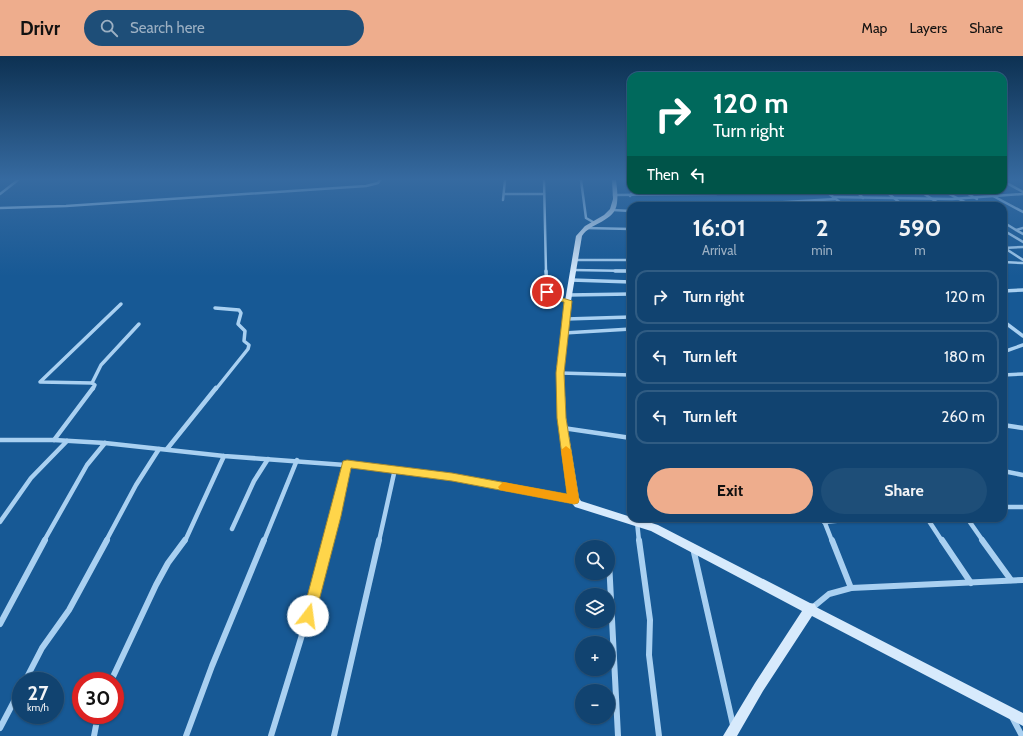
<!DOCTYPE html>
<meta charset="utf-8">
<style>
:root{--surface:#114370;--page:#1e4e78;--text:#f1f3f6;--muted:#9cb0c3;--line:#305c83;--accent:#eead8d}
body{margin:0;font-family:Cabin,sans-serif;background:var(--page);color:var(--text);height:100vh;display:flex;flex-direction:column;font-size:15px;white-space:nowrap}
*{box-sizing:border-box;margin:0}
p{font-size:13px;color:var(--muted)}
.icon{flex:none;width:22px;height:22px;fill:none;stroke:currentColor;stroke-width:2;stroke-linecap:round;stroke-linejoin:round}
.map{position:relative;flex:1;overflow:hidden}
.sheet{position:absolute;left:627px;top:146px;width:380px;height:320px;display:flex;flex-direction:column;background:var(--surface);border-radius:12px;box-shadow:0 1px 3px #0004,0 0 0 1px var(--line)}
.sheet>*{flex:none}
.top-card{position:absolute;left:627px;top:16px;width:380px;height:122px;border-radius:12px;box-shadow:0 1px 3px #0004,0 0 0 1px var(--line);background:#00695c;color:#fff;overflow:hidden}
.tools{position:absolute;left:575px;top:484px;display:grid;gap:8px}
.tools a{display:grid;place-items:center;width:40px;height:40px;border-radius:50%;background:var(--surface);box-shadow:0 1px 3px #0004,0 0 0 1px var(--line);font-size:20px}
.speed{position:absolute;left:12px;top:616px;display:flex;gap:8px;font-size:20px;font-weight:700;text-align:center}
.speed>*{display:grid;place-content:center;width:52px;height:52px;border-radius:50%;background:var(--surface);box-shadow:0 1px 3px #0004,0 0 0 1px var(--line);line-height:1}
.speed small{font-size:10px;font-weight:400}
.speed .limit{border:6px solid #d22;background:#fff;color:#111}
.pin{position:absolute;display:grid;place-items:center;width:34px;height:34px;color:#fff;margin:-17px;border:2px solid #fff;border-radius:50%;box-shadow:0 1px 4px #0007}
.me{position:absolute;width:44px;margin:-22px;rotate:15deg;stroke-linejoin:round;filter:drop-shadow(0 0 3px #0008)}
.turn{display:flex;align-items:center;gap:14px;height:84px;padding:0 20px;font-size:18px}
.turn .icon{width:52px;height:52px;stroke-width:2.5}
.turn b{display:block;font-size:28px;line-height:34px}
.then{display:flex;align-items:center;height:38px;padding:0 20px;background:#0003;gap:8px;font-size:15px}
.eta{display:flex;justify-content:space-evenly;align-items:center;height:68px;text-align:center}
.eta b{font-size:24px;font-weight:700;line-height:28px}
.action{display:flex;gap:8px;margin-top:auto;padding:8px 20px}
.action a{flex:1;height:46px;border-radius:24px;background:var(--accent);color:#111;font-size:16px;font-weight:700;line-height:46px;text-align:center}
.action a+a{background:var(--page);color:var(--text)}
ul{padding:0;list-style:none}
li{display:flex;align-items:center;gap:12px;height:54px;margin:0 8px 6px;padding:0 12px;border:2px solid var(--line);border-radius:12px}
li div{flex:1}
li b{display:block;font-size:15px}
li em{font-style:normal}
header{display:flex;align-items:center;gap:24px;box-sizing:border-box;height:56px;padding:0 20px;background:var(--accent);color:#111}
header strong{font-size:19px}
nav{display:flex;gap:22px;margin-inline-start:auto;font-size:14px}
.search{width:280px;height:36px;background:var(--page);display:flex;align-items:center;gap:10px;box-sizing:border-box;padding:0 14px;border-radius:22px;color:var(--muted);font-size:15px}
.map>svg:first-child{display:block}
.lines{fill:none;stroke-linecap:round;stroke-linejoin:round}
.street-far3{stroke:#a9d0f1;stroke-width:2.5}
.street-far2{stroke:#a9d0f1;stroke-width:3.5}
.street-far1{stroke:#a9d0f1;stroke-width:4.5}
.street{stroke:#a9d0f1;stroke-width:6}
.secondary{fill:#d7eafc;fill-rule:evenodd}
.route{fill:#ffd54a;stroke:#a68a30}
.slow{fill:#f59e0b}
</style>
<header>
<strong>Drivr</strong>
<div class="search"><svg class="icon" aria-label="search" viewBox="0 0 24 24"><circle cx="10" cy="10" r="6"/><path d="M15 15l6 6"/></svg>Search here</div>
<nav><a>Map</a><a>Layers</a><a>Share</a></nav>
</header>
<div class="map">
<svg width="1023" height="680" viewBox="0 0 1023 680">
<rect width="100%" height="100%" fill="#175995"/>
<g class="lines">
<!-- street-far3 -->
<g class="street-far3">
<polyline points="544,124 546,216"/>
<polyline points="581,124 586,162 593,166"/>
<polyline points="1003,125 1023,136"/>
<polyline points="772,134 775,137"/>
<polyline points="824,134 845,150"/>
<polyline points="855,134 863,142"/>
<polyline points="884,134 904,150"/>
<polyline points="918,134 943,150"/>
<polyline points="941,134 973,150"/>
<polyline points="961,134 977,143"/>
<polyline points="982,134 1023,156"/>
<polyline points="0,138 18,124"/>
<polyline points="504,138 544,138"/>
<polyline points="614,139 716,138 719,137 719,134"/>
<polyline points="630,140 634,134"/>
<polyline points="833,141 952,143 1023,138"/>
<polyline points="503,144 505,124"/>
<polyline points="648,150 721,147 736,149 835,143"/>
<polyline points="0,152 66,150 366,130 378,127 380,124"/>
<polyline points="613,154 631,155"/>
<polyline points="1003,166 1016,174"/>
<polyline points="585,172 631,173"/>
<polyline points="1023,172 1016,174 1023,178"/>
<polyline points="1003,174 1023,186"/>
<polyline points="1003,191 1023,204"/>
<polyline points="1003,192 1023,191"/>
<polyline points="574,204 631,204"/>
<polyline points="1003,206 1023,207"/>
<polyline points="573,214 631,215"/>
</g>
<!-- street-far2 -->
<g class="street-far2">
<polyline points="546,215 547,236 550,241 568,245"/>
<polyline points="615,215 631,215"/>
<polyline points="571,224 631,226"/>
<polyline points="1003,235 1023,234"/>
<polyline points="569,239 631,238"/>
<polyline points="215,252 239,254 241,257 238,268 245,275 244,285 249,289 248,293 216,333"/>
<polyline points="566,263 631,261"/>
<polyline points="1003,265 1023,280"/>
<polyline points="564,277 631,273"/>
<polyline points="1003,296 1023,289"/>
<polyline points="560,317 631,319"/>
<polyline points="1003,319 1023,318"/>
<polyline points="92,327 101,309 139,268"/>
<polyline points="93,333 95,329 92,327 40,326 121,248"/>
</g>
<!-- street-far1 -->
<g class="street-far1">
<polyline points="1003,369 1023,372"/>
<polyline points="563,372 631,382"/>
<polyline points="0,384 54,384 105,387 224,400 372,411 452,421 574,444"/>
<polyline points="54,384 93,332"/>
<polyline points="167,393 216,332"/>
<polyline points="1003,415 1023,419"/>
<polyline points="1003,451 1023,451"/>
<polyline points="823,462 832,485"/>
<polyline points="927,462 942,485"/>
<polyline points="967,462 983,485"/>
<polyline points="0,466 31,422 67,385"/>
<polyline points="637,466 639,485"/>
<polyline points="824,466 866,462"/>
<polyline points="232,473 254,425 268,403"/>
<polyline points="44,485 87,409 105,387"/>
<polyline points="106,485 136,429 159,393"/>
<polyline points="185,485 224,400"/>
<polyline points="264,485 297,404"/>
<polyline points="328,485 347,408"/>
<polyline points="379,485 395,413"/>
</g>
<!-- street -->
<g class="street">
<polyline points="639,484 650,564 649,599 659,680"/>
<polyline points="832,484 851,532"/>
<polyline points="942,484 971,527"/>
<polyline points="982,484 1011,524"/>
<polyline points="693,492 733,669"/>
<polyline points="609,505 618,680"/>
<polyline points="812,552 829,538 851,532 1023,524"/>
<polyline points="0,568 45,484"/>
<polyline points="25,625 42,592 69,554 107,484"/>
<polyline points="111,625 156,529 168,507 185,484"/>
<polyline points="1012,661 1022,680"/>
<polyline points="0,672 21,632"/>
<polyline points="94,680 98,659"/>
<polyline points="186,680 212,610 264,484"/>
<polyline points="271,680 302,579 329,484"/>
<polyline points="334,680 379,484"/>
</g>
<!-- secondary -->
<path class="secondary" d="M612,124h4c1,8 2,15 1,23 -2,19 -26,19 -35,33l-11,65 -7,72 2,45 13,80 2,3 50,16v1h5l22,7 152,78 5,1 1,3 207,106v13l-211,-110 -49,75 -26,45h-14l32,-53 47,-72 -151,-80 -76,-24 -6,-7 -11,-82 -2,-45 9,-72 11,-65 9,-10 19,-11 6,-6 3,-10z"/>
</g>
<!-- sky -->
<linearGradient id="sky" x2="0" y2="1"><stop stop-color="#0d3152"/><stop offset="0.56" stop-color="#366aa0"/><stop offset="1" stop-color="#366aa0" stop-opacity="0"/></linearGradient>
<rect width="1023" height="220" fill="url(#sky)"/>
<!-- route -->
<polygon class="route" points="547,234 553,239 572,245 564,317 566,362 579,444 578,447 574,448 452,425 351,412 341,460 315,560 313,564 308,566 304,564 302,560 343,405 347,404 452,417 567,438 557,362 556,317 564,246 547,242 543,236"/>
<!-- slow -->
<polygon class="slow" points="566,390 571,394 579,444 578,447 574,448 500,434 498,431 503,426 567,438 561,394"/>
</svg>
<div class="tools">
<a><svg class="icon" aria-label="search" viewBox="0 0 24 24"><circle cx="10" cy="10" r="6"/><path d="M15 15l6 6"/></svg></a>
<a><svg class="icon" aria-label="layers" viewBox="0 0 24 24"><path d="M12 4l9 5-9 5-9-5zM3 14l9 5 9-5"/></svg></a>
<a>+</a>
<a>−</a>
</div>
<div class="speed"><div>27<small>km/h</small></div><div class="limit">30</div></div>
<div class="pin" style="left:547px;top:236px;background:#d93025"><svg class="icon" aria-label="arrive" viewBox="0 0 24 24"><path d="M6 21V4h12l-3 4 3 4H6"/></svg></div>
<svg class="me" style="left:308px;top:560px" viewBox="-20 -20 40 40"><circle r="19" fill="#fff"/><path d="M0-13L10 11 0 6-10 11z" fill="#ffd54a"/></svg>
<div class="top-card">
<div class="turn"><svg class="icon" aria-label="right" viewBox="0 0 24 24"><path d="M7 20v-9h11M14 6l5 5-5 5"/></svg><div><b>120 m</b>Turn right</div></div>
<div class="then">Then<svg class="icon" aria-label="left" viewBox="0 0 24 24"><path d="M17 20v-9H6M10 6l-5 5 5 5"/></svg></div>
</div>
<section class="sheet">
<div class="eta">
<div><b>16:01</b><p>Arrival</p></div>
<div><b>2</b><p>min</p></div>
<div><b>590</b><p>m</p></div>
</div>
<ul>
<li><svg class="icon" aria-label="right" viewBox="0 0 24 24"><path d="M7 20v-9h11M14 6l5 5-5 5"/></svg><div><b>Turn right</b></div><em>120 m</em></li>
<li><svg class="icon" aria-label="left" viewBox="0 0 24 24"><path d="M17 20v-9H6M10 6l-5 5 5 5"/></svg><div><b>Turn left</b></div><em>180 m</em></li>
<li><svg class="icon" aria-label="left" viewBox="0 0 24 24"><path d="M17 20v-9H6M10 6l-5 5 5 5"/></svg><div><b>Turn left</b></div><em>260 m</em></li>
</ul>
<div class="action"><a>Exit</a><a>Share</a></div>
</section>
</div>
